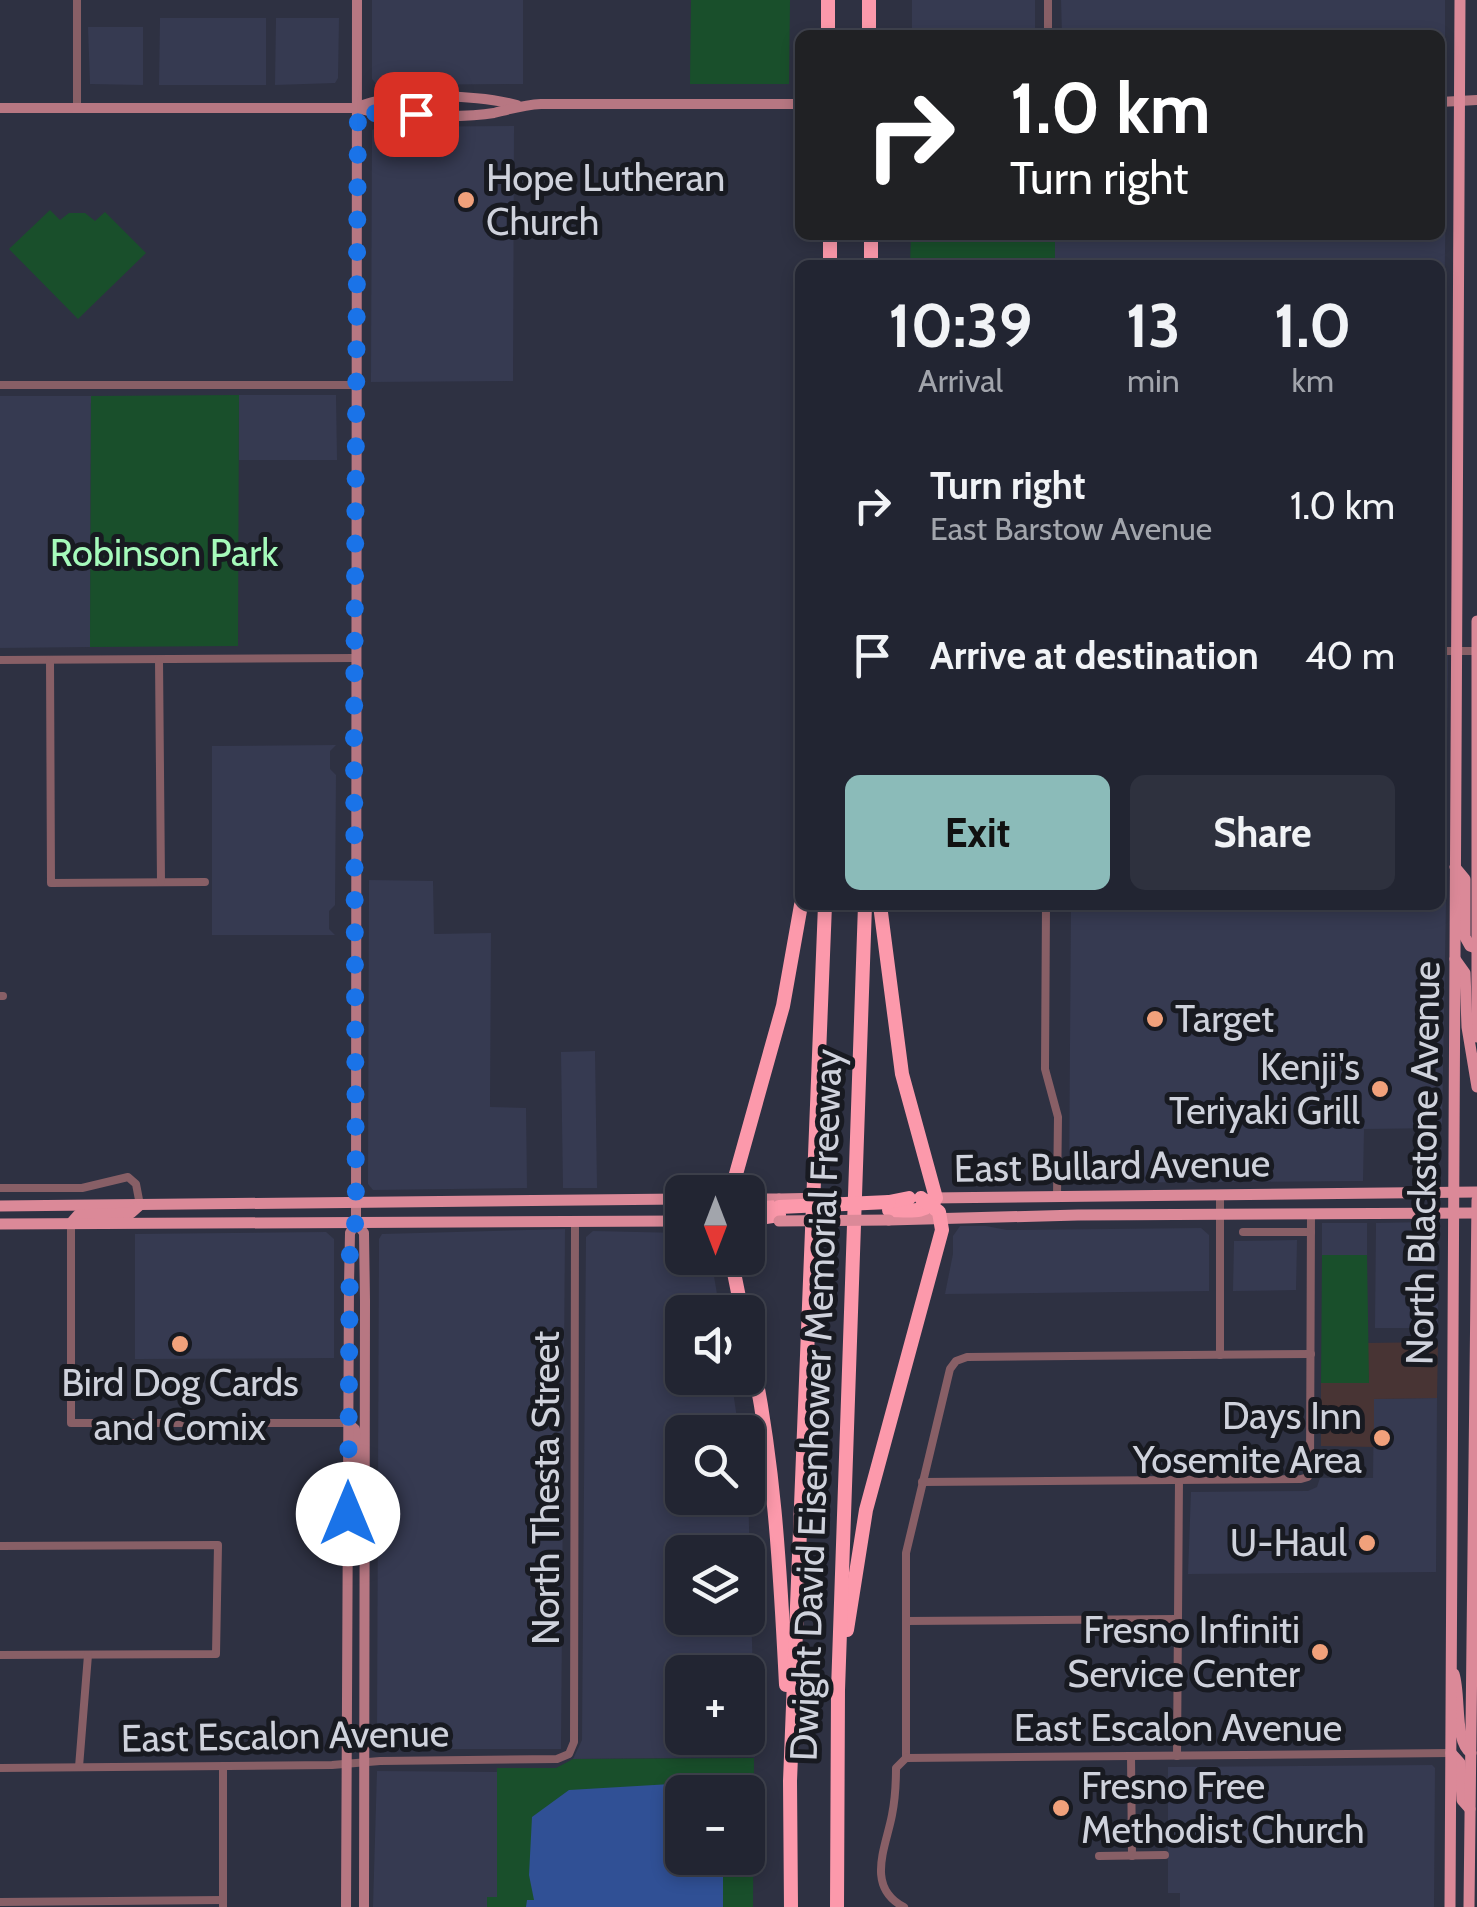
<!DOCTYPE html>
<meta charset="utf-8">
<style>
:root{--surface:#222532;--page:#2e313e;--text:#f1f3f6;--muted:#a2a5ac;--line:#3f424d;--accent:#8bbbb9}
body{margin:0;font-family:Cabin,sans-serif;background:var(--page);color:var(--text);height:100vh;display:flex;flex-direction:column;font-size:38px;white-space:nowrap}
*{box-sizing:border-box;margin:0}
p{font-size:32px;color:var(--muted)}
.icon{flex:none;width:55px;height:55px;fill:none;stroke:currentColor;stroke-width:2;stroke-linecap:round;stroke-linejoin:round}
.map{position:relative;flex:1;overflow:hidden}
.details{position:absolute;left:795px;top:260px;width:650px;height:650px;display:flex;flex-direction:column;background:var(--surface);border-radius:15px;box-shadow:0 5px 15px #0003,0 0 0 2px var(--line)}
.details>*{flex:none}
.hud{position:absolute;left:795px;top:30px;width:650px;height:210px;border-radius:15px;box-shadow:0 5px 15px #0003,0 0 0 2px var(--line);background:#202124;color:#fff;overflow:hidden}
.needle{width:65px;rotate:180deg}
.buttons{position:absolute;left:665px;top:1175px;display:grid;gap:20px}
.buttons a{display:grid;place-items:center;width:100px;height:100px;border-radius:15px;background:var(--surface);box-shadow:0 5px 15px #0003,0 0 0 2px var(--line);font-size:50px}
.pin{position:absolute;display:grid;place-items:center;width:85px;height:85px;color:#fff;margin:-42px;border-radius:20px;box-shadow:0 5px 15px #0006}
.me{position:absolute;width:110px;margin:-55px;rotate:0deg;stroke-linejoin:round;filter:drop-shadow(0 0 8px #0008)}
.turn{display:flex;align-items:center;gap:35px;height:210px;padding:0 50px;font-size:45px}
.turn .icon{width:130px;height:130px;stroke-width:2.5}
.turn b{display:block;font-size:70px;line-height:85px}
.eta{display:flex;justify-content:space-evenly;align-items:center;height:170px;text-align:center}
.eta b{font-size:60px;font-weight:700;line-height:70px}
.primary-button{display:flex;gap:20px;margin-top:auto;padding:20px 50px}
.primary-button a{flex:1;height:115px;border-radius:15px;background:var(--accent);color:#111;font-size:40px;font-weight:700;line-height:115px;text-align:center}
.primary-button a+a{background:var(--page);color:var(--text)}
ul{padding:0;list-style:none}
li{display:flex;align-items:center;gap:30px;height:150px;padding:0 50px}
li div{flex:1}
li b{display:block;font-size:38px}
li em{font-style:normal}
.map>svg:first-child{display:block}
.built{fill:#363a51;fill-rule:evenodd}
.industrial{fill:#483434}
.green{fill:#194f2b;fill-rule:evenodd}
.water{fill:#305095}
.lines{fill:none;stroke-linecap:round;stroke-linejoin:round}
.minor{stroke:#885f66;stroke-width:8}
.secondary{stroke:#b77782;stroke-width:10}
.primary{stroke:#db8998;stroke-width:11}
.motorway{stroke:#fc99ab;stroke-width:14}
.primary-bridge{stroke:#db8998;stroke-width:11}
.motorway-bridge{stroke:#fc99ab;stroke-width:14}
.route{stroke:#1a73e8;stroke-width:18;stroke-dasharray:0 32.4}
.poi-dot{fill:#f1a17b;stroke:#181a21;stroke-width:4}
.labels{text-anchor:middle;stroke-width:10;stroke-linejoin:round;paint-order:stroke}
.poi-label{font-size:38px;fill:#cfd2dc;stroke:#181a21;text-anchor:end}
.park-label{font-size:38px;fill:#a5fabb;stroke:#181a21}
.street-label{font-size:38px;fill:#cfd2dc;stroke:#181a21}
</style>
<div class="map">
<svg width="1477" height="1907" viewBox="0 0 1477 1907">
<rect width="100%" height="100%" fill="#2e3142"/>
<!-- built -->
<g class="built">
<polygon points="372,0 523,0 523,84 377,85 372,79"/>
<rect x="912" y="0" width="123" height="35"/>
<polygon points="1061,0 1445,0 1445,73 1440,78 1440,35 1062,35"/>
<polygon points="160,18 266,18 266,85 159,85"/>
<polygon points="276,18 339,18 338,78 335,83 275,85"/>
<polygon points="88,27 143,27 143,85 90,84"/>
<polygon points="1440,124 1447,130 1443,376 1440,376 1440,265 1055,265 1055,235 1440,235"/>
<polygon points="514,126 513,381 371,382 372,130 378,127"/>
<polygon points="239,395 336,395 337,460 239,460"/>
<polygon points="0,396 91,396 90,647 0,648"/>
<polygon points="1440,651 1448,653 1447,755 1440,755"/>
<polygon points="336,745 330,751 330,769 336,775 335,905 329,911 329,929 335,935 212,935 212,746"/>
<polygon points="1440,792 1446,792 1447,845 1442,1128 1364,1129 1363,1181 1069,1183 1071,905 1440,905"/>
<polygon points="369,880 433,881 434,934 491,933 490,1107 526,1108 527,1188 373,1190 368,1184"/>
<polygon points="595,1051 597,1188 563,1188 561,1052"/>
<rect x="1322" y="1223" width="45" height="32"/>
<polygon points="1376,1223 1430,1222 1437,1226 1438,1328 1375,1328"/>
<polygon points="960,1226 986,1226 1007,1230 1201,1228 1209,1235 1209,1291 945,1294 953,1254 953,1236"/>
<polygon points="565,1229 561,1749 382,1749 377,1742 379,1239 382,1234"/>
<path d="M593,1231l89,2v25h29l9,54h-38v66h49l8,54h-57v66h66v-10l7,269 -182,2 9,-19 4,-503zM748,1552v66h-66v-66zM682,1672h66v66h-66z"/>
<polygon points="326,1232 334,1239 334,1358 135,1359 135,1234"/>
<polygon points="1297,1240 1296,1290 1233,1291 1234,1241"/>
<polygon points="1437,1398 1436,1572 1188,1574 1191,1492 1308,1491 1317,1487 1320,1478 1373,1478 1374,1399"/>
<polygon points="1432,1765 1435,1768 1434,1907 1180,1907 1180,1893 1168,1893 1168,1767"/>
<polygon points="377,1771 497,1772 497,1897 487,1907 373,1907"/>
</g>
<!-- industrial -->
<polygon class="industrial" points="1438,1342 1437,1398 1374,1399 1374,1447 1321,1446 1321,1383 1368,1383 1368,1343"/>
<!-- green -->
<g class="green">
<polygon points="691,0 790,0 789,84 690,84"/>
<polygon points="50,210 60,220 69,213 85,213 95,221 105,212 146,253 78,319 9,249"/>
<polygon points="911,235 1055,235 1055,265 910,265"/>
<polygon points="239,395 238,646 90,647 91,396"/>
<polygon points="1322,1255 1367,1255 1369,1383 1321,1383"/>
<path d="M754,1758l-1,149h-266v-10h10v-129h59l17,-9zM682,1792h66v66h-66z"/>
</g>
<!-- water -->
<polygon class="water" points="671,1784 703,1792 682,1792 682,1858 723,1858 723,1907 526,1907 527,1900 534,1900 529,1875 532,1817 569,1790"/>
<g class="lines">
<!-- minor -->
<g class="minor">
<polyline points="77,0 77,107"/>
<polyline points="1048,0 1048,35"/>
<polyline points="0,385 355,385"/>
<polyline points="1440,651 1477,651"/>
<polyline points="0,660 355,658"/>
<polyline points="50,660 51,883 205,882"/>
<polyline points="159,660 161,882"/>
<polyline points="1046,905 1045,1069 1058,1117 1057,1196"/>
<polyline points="0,996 3,996"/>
<polyline points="0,1188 82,1188 128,1177 136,1184 140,1205"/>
<polyline points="1220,1195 1220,1355"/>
<polyline points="71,1223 71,1423 348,1423"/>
<polyline points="1243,1232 1311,1232"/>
<polyline points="922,1482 1301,1479 1308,1477 1310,1470 1311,1214"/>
<polyline points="0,1546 218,1545 216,1654 0,1655"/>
<polyline points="906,1621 1177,1619"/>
<polyline points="1131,1756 1132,1856"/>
<polyline points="1177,1756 1179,1480"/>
<polyline points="906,1758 906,1553 950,1369 956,1361 967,1357 1311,1354"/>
<polyline points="906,1758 1451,1753"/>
<polyline points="79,1767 88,1655"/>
<polyline points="0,1768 332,1765 380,1761 557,1759 569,1754 574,1742 575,1222"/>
<polyline points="1099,1856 1165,1855"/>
<polyline points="0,1902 223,1900"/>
<polyline points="223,1907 223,1766"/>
<path d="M904,1907c-39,-20 -18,-60 -12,-92 3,-15 4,-31 4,-47l10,-10"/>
</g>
<!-- secondary -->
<g class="secondary">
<polyline points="1440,102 1477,100"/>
<path d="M358,107c36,-16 121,-12 159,-2"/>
<path d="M0,108h357c27,9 109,10 137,5 16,-4 29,-8 47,-9h259"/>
<polyline points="356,1222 364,1233 365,1301 364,1907"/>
<polyline points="348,1423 355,1429 358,1512 364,1522"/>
<polyline points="346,1907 349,1284 350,1233 356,1222 357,0"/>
</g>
<!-- primary -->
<g class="primary">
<polyline points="1477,621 1477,1037"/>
<polyline points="1455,867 1465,879 1465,937 1470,946 1476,948"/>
<polyline points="1455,959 1465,973 1467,1027 1477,1087"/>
<polyline points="931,1198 1477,1192"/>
<polyline points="748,1199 779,1199"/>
<polyline points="0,1206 682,1199"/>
<polyline points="889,1220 1078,1215 1477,1213"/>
<polyline points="71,1223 78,1215 131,1213 140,1205"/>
<polyline points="0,1224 682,1221"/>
<path d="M1454,1674c7,22 0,68 17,79"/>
<polyline points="1451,1753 1460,1763 1462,1800 1470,1809"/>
<polyline points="1450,1907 1460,0"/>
<polyline points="1469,1907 1477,1200"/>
</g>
<!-- motorway -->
<g class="motorway">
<polyline points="828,0 828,35"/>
<polyline points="869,0 869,35"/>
<polyline points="830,235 830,265"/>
<polyline points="871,235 871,265"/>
<path d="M880,905l22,169 34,124c-9,17 -30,12 -47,12"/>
<polyline points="731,1192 783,1006 801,905"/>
<polyline points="889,1202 909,1198"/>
<polyline points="748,1209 779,1207"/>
<polyline points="748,1220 779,1215"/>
<polyline points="731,1258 742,1312"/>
<path d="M748,1338c26,117 32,228 38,347"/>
<polyline points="847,1630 866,1510 942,1230 939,1212 921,1198"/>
<polyline points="791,1907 790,1781 825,905"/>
<polyline points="837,1907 838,1690 865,905"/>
</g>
<!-- primary-bridge -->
<g class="primary-bridge">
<polyline points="779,1199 830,1198"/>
<polyline points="779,1221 889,1220"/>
</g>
<!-- motorway-bridge -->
<polyline class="motorway-bridge" points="779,1207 889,1202"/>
</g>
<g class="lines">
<!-- route -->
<polyline class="route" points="348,1514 350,1233 356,1222 354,737 358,108 378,114 416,114"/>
</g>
<!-- markers -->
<g class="poi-dot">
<circle cx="466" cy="200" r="10"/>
<circle cx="1155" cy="1019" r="10"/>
<circle cx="1380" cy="1089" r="10"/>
<circle cx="180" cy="1344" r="10"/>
<circle cx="1382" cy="1438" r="10"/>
<circle cx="1367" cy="1543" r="10"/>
<circle cx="1320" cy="1652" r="10"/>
<circle cx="1061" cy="1808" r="10"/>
</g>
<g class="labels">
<!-- poi labels -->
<g class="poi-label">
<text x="486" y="191" text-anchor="start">Hope Lutheran<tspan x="486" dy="44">Church</tspan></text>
<text x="1175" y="1032" text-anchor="start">Target</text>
<text x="1360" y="1080">Kenji's<tspan x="1360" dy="44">Teriyaki Grill</tspan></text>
<text x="180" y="1396" text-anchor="middle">Bird Dog Cards<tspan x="180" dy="44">and Comix</tspan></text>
<text x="1362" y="1429">Days Inn<tspan x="1362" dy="44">Yosemite Area</tspan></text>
<text x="1347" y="1556">U-Haul</text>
<text x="1300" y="1643">Fresno Infiniti<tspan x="1300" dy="44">Service Center</tspan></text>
<text x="1081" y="1799" text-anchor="start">Fresno Free<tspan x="1081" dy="44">Methodist Church</tspan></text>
</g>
<!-- park labels -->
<g class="park-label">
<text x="164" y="566">Robinson Park</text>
</g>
<!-- street labels -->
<g class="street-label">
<text transform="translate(1423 1163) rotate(-89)" y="13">North Blackstone Avenue</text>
<text transform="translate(1112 1166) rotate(-1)" y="13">East Bullard Avenue</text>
<text transform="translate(816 1405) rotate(-88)" y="13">Dwight David Eisenhower Memorial Freeway</text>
<text transform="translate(546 1488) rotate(-90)" y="13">North Thesta Street</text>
<text x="1178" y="1741">East Escalon Avenue</text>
<text transform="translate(285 1736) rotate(-1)" y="13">East Escalon Avenue</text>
</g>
</g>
</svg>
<div class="buttons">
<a><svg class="needle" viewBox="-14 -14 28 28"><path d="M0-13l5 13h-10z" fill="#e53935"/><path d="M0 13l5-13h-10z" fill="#a2a5ac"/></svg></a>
<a><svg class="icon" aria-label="sound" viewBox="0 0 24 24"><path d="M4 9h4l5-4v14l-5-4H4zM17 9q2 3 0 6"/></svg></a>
<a><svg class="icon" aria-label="search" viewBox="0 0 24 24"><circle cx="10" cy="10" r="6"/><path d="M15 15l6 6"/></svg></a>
<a><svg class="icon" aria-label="layers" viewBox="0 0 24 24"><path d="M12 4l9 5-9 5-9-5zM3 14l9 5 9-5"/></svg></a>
<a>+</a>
<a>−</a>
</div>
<div class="pin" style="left:416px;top:114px;background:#d93025"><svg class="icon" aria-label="arrive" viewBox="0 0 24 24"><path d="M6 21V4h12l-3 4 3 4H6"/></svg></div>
<svg class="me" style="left:348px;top:1514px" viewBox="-20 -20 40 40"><circle r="19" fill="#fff"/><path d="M0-13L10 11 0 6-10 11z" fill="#1a73e8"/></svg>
<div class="hud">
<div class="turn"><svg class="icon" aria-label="right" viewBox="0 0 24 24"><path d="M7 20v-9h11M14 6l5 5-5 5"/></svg><div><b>1.0 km</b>Turn right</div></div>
</div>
<section class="details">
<div class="eta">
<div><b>10:39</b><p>Arrival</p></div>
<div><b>13</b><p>min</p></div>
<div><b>1.0</b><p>km</p></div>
</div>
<ul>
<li><svg class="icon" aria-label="right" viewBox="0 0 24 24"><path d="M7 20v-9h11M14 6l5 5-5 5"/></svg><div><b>Turn right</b><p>East Barstow Avenue</p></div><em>1.0 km</em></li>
<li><svg class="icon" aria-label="arrive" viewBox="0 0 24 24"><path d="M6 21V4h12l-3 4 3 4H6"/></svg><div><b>Arrive at destination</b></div><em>40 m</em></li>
</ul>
<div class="primary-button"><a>Exit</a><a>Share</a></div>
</section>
</div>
